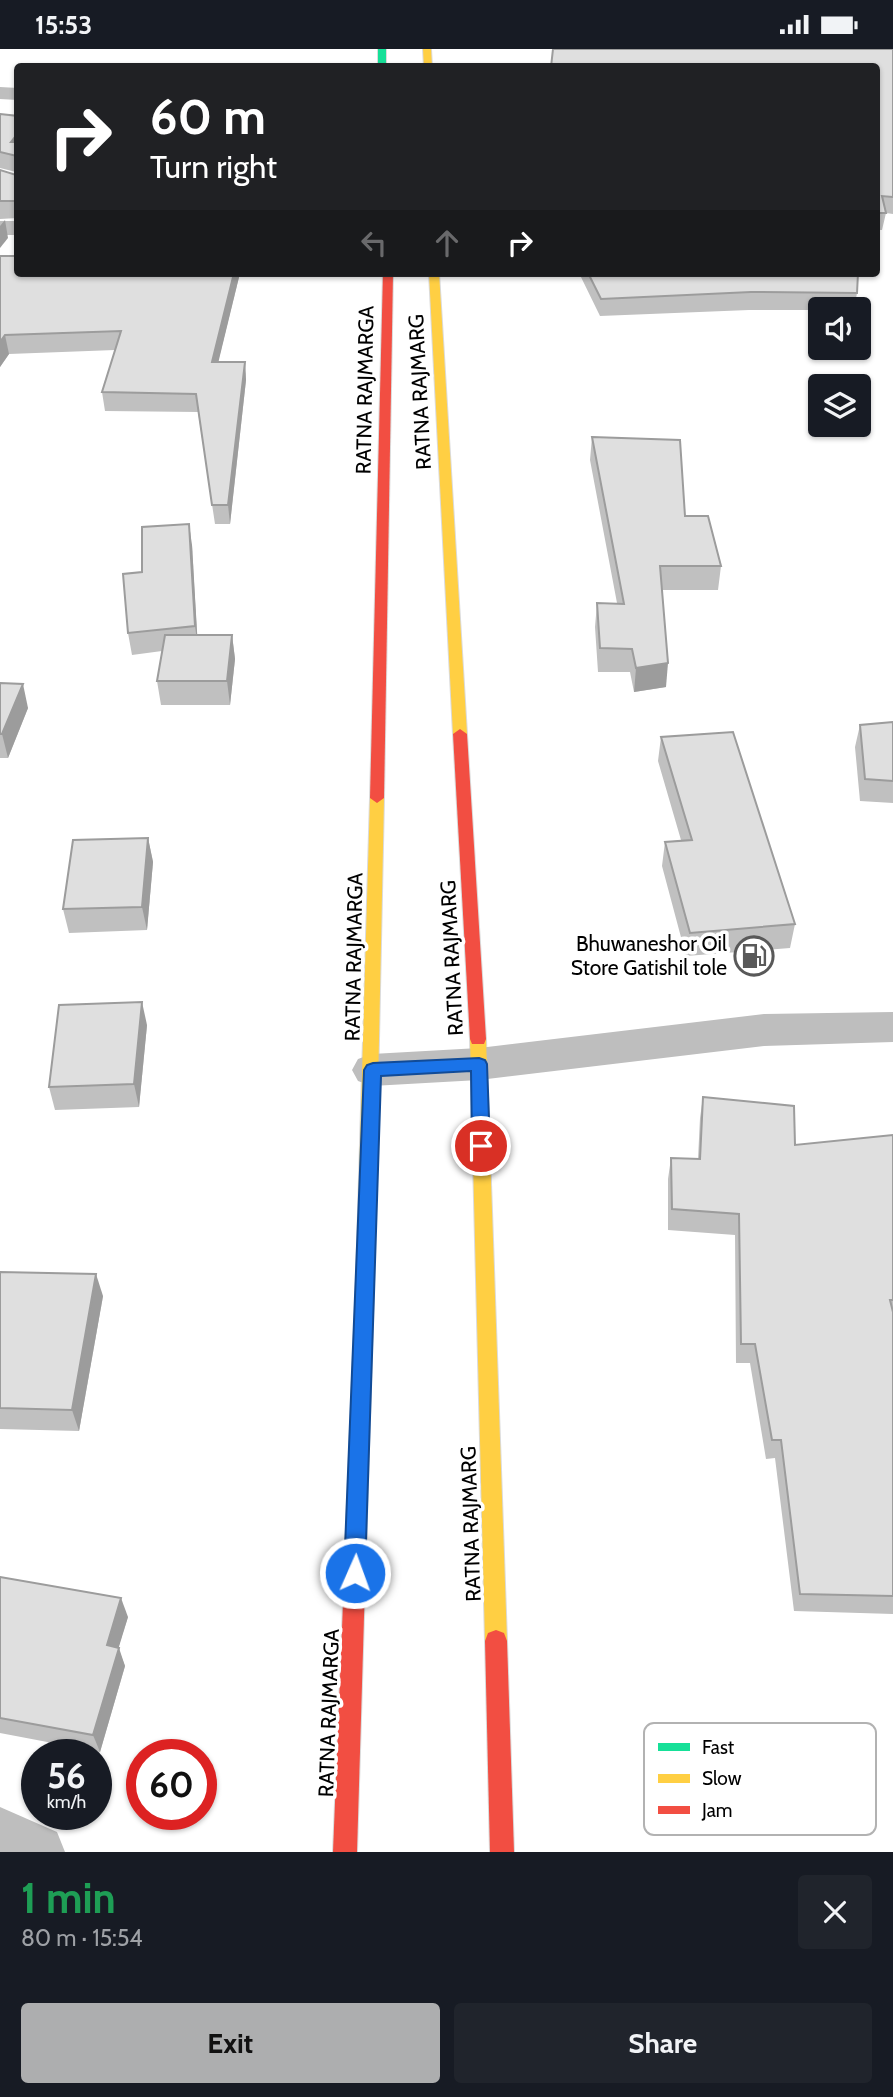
<!DOCTYPE html>
<meta charset="utf-8">
<style>
:root{--surface:#171b24;--page:#20242c;--text:#f1f3f6;--muted:#9ea1a6;--accent:#adaeaf}
body{margin:0;font-family:Cabin,sans-serif;background:var(--page);color:var(--text);height:100vh;display:flex;flex-direction:column;font-size:26px;white-space:nowrap}
*{box-sizing:border-box;margin:0}
p{font-size:23px;color:var(--muted)}
.icon{flex:none;width:38px;height:38px;fill:none;stroke:currentColor;stroke-width:2;stroke-linecap:round;stroke-linejoin:round}
.map{position:relative;height:1803px;overflow:hidden}
.side{display:flex;flex-direction:column;background:var(--surface);flex:1}
.side>*{flex:none}
.guide{position:absolute;left:14px;top:14px;width:866px;height:214px;border-radius:7px;box-shadow:0 2px 5px #0004;background:#202124;color:#fff;overflow:hidden}
.tools{position:absolute;left:808px;top:248px;display:grid;gap:14px}
.tools a{display:grid;place-items:center;width:63px;height:63px;border-radius:7px;background:var(--surface);box-shadow:0 2px 5px #0004;font-size:35px}
.speed{position:absolute;left:21px;top:1690px;display:flex;gap:14px;font-size:35px;font-weight:700;text-align:center}
.speed>*{display:grid;place-content:center;width:91px;height:91px;border-radius:50%;background:var(--surface);box-shadow:0 2px 5px #0004;line-height:1}
.speed small{font-size:18px;font-weight:400}
.speed .limit{border:10px solid #d22;background:#fff;color:#111}
.pin{position:absolute;display:grid;place-items:center;width:60px;height:60px;color:#fff;margin:-30px;border:4px solid #fff;border-radius:50%;box-shadow:0 2px 7px #0007}
.me{position:absolute;width:77px;margin:-38px;rotate:2deg;stroke-linejoin:round;filter:drop-shadow(0 0 5px #0008)}
.turn{display:flex;align-items:center;gap:24px;height:147px;padding:0 21px;font-size:32px}
.turn .icon{width:91px;height:91px;stroke-width:2.5}
.turn b{display:block;font-size:49px;line-height:60px}
.lanes{display:flex;align-items:center;height:66px;padding:0 21px;background:#0003;justify-content:center;gap:35px;direction:ltr}
.lanes .off{opacity:.35}
.round{display:grid;place-items:center;flex:none;width:74px;height:74px;border-radius:7px;background:var(--page)}
.head{display:flex;align-items:center;justify-content:space-between;height:119px;padding:0 21px}
h1{font-size:42px;font-weight:700;line-height:52px;color:#1e9e55}
.action{display:flex;gap:14px;margin-top:auto;padding:14px 21px}
.action a{flex:1;height:80px;border-radius:7px;background:var(--accent);color:#111;font-size:28px;font-weight:700;line-height:80px;text-align:center}
.action a+a{background:var(--page);color:var(--text)}
.status{display:flex;justify-content:space-between;align-items:center;height:49px;padding:0 35px;background:var(--surface);direction:ltr}
.status svg{height:19px;fill:currentColor}
.map>svg:first-child{display:block}
.lines{fill:none;stroke-linecap:round;stroke-linejoin:round}
.fast-casing{stroke:#dbdbdb;stroke-width:2}
.slow-casing{stroke:#dbdbdb;stroke-width:2}
.jam-casing{stroke:#dbdbdb;stroke-width:2}
.street{fill:#bebebe;fill-rule:evenodd}
.fast{fill:#16e098;fill-rule:evenodd}
.slow{fill:#ffcf43;fill-rule:evenodd}
.jam{fill:#f24e42;fill-rule:evenodd}
.wall{fill:#c0c0c0}
.shaded-wall{fill:#9c9c9c}
.building{fill:#dfdfdf;stroke:#9c9c9c;stroke-width:2}
.route{fill:#1a73e8;stroke:#114b97;stroke-width:2}
.labels{text-anchor:middle;stroke-width:7;stroke-linejoin:round;paint-order:stroke}
.street-label{font-size:21px;fill:#000;stroke:#fff}
.poi-label{font-size:21px;fill:#000;stroke:#fff;text-anchor:end}
.key{fill:#fff;stroke:#b2b2b2;stroke-width:2}
.key-label{font-size:19px;fill:#000}
</style>
<div class="status"><b>15:53</b><svg viewBox="0 0 49 12"><path d="M0 12V9h3v3zM5 12V6h3v6zM10 12V3h3v9zM15 12V0h3v12zM26 1h20v11H26zM47 4h2v5h-2z"/></svg></div>
<div class="map">
<svg width="893" height="1803" viewBox="0 0 893 1803">
<rect width="100%" height="100%" fill="#fff"/>
<g class="lines">
<!-- fast casing -->
<g class="fast-casing">
<rect id="fast" x="378" y="0" width="8" height="18"/>
</g>
<!-- slow casing -->
<g class="slow-casing">
<g id="slow">
<polygon points="423,0 431,0 432,18 424,18"/>
<polygon points="429,224 439,224 467,685 460,690 453,685"/>
<polygon points="377,744 384,749 374,1232 372,1238 365,1240 358,1238 356,1232 370,749"/>
<polygon points="478,984 484,985 486,990 507,1592 504,1600 496,1603 488,1600 485,1592 470,990 472,985"/>
</g>
</g>
<!-- jam casing -->
<g class="jam-casing">
<g id="jam">
<polygon points="383,224 393,224 384,749 377,754 370,749"/>
<polygon points="460,680 467,685 486,990 484,995 472,995 470,990 453,685"/>
<polygon points="365,1224 372,1226 374,1232 357,1803 333,1803 356,1232 358,1226"/>
<polygon points="496,1581 504,1584 507,1592 514,1803 490,1803 485,1592 488,1584"/>
</g>
</g>
<!-- street -->
<g class="street">
<polygon points="0,38 18,39 18,51 0,50"/>
<rect x="0" y="172" width="18" height="14"/>
<polygon points="893,963 893,993 764,997 479,1031 372,1037 358,1032 352,1021 358,1010 372,1005 479,999 764,965"/>
<polygon points="0,1758 57,1783 65,1803 0,1803"/>
</g>
<!-- fast -->
<use href="#fast" class="fast"/>
<!-- slow -->
<use href="#slow" class="slow"/>
<!-- jam -->
<use href="#jam" class="jam"/>
</g>
<!-- wall -->
<g class="wall">
<polygon points="893,0 893,165 886,164 882,181 877,181 877,18"/>
<polygon points="0,65 18,67 18,169 0,170 0,121 16,126 16,123 0,119"/>
<polygon points="0,207 18,224 240,224 218,313 245,313 246,331 230,475 215,475 198,363 105,362 102,343 115,301 9,305 0,318"/>
<polygon points="579,224 858,224 857,244 854,261 749,261 600,267"/>
<polygon points="592,388 685,467 721,517 718,541 662,541 666,638 634,643 630,623 598,623 595,578 597,554 617,554 590,411"/>
<polygon points="192,496 197,586 232,586 235,610 230,656 161,656 157,632 162,602 132,606 128,584 142,523"/>
<polygon points="0,634 28,659 8,709 0,709"/>
<polygon points="893,673 893,754 860,752 855,698 860,676"/>
<polygon points="661,688 795,875 790,899 686,907 662,817 665,793 681,791 658,712"/>
<polygon points="148,789 153,813 147,881 69,884 63,860"/>
<polygon points="147,976 139,1058 55,1061 49,1038"/>
<polygon points="703,1048 795,1096 893,1086 893,1565 794,1562 775,1409 766,1410 750,1314 736,1314 735,1186 668,1181 668,1130 671,1109 698,1110 700,1069"/>
<polygon points="0,1223 103,1247 79,1382 0,1380"/>
<polygon points="0,1528 128,1568 118,1599 125,1617 100,1703 0,1684"/>
</g>
<!-- shaded-wall -->
<g class="shaded-wall">
<polygon points="18,84 18,106 11,93"/>
<polygon points="5,171 8,189 0,199 0,177"/>
<polygon points="234,224 240,224 214,331 212,313"/>
<polygon points="5,286 9,305 0,318 0,293"/>
<polygon points="245,313 246,331 230,475 228,456"/>
<polygon points="189,475 192,496 198,599 195,577"/>
<polygon points="232,586 235,610 230,656 227,632"/>
<polygon points="668,614 666,638 634,643 636,619"/>
<polygon points="23,635 28,659 8,709 2,685"/>
<polygon points="148,789 153,813 147,881 142,858"/>
<polygon points="142,953 147,976 139,1058 134,1035"/>
<polygon points="96,1225 103,1247 79,1382 72,1361"/>
<polygon points="121,1549 128,1568 114,1614 107,1596"/>
<polygon points="119,1599 125,1617 100,1703 93,1686"/>
</g>
<!-- building -->
<g class="building">
<polygon points="553,0 893,0 893,148 882,147 886,164 877,164 877,18 551,18"/>
<polygon points="0,65 18,67 18,84 11,93 18,93 17,154 15,152 0,152 0,121 16,126 17,107 0,103"/>
<polygon points="0,207 18,207 18,224 234,224 212,313 245,313 228,456 212,456 196,345 102,343 121,282 5,286 0,293"/>
<polygon points="588,224 858,224 857,244 751,243 601,250"/>
<polygon points="592,388 680,391 685,467 708,467 721,517 660,517 668,614 636,619 632,600 600,599 597,554 624,555"/>
<polygon points="189,475 195,577 128,584 123,525 142,523 142,478"/>
<polygon points="165,586 232,586 227,632 157,632"/>
<polygon points="0,634 23,635 2,685 0,685"/>
<polygon points="893,673 893,732 865,730 860,676"/>
<polygon points="733,683 795,875 690,884 665,793 692,791 661,688"/>
<polygon points="148,789 142,858 63,860 73,791"/>
<polygon points="142,953 134,1035 49,1038 59,956"/>
<polygon points="703,1048 794,1057 795,1096 893,1086 893,1251 890,1251 893,1263 893,1547 800,1545 781,1391 772,1391 755,1295 741,1295 739,1165 672,1160 671,1109 700,1110"/>
<polygon points="0,1223 96,1225 72,1361 0,1359"/>
<polygon points="0,1528 121,1549 107,1596 119,1599 93,1686 0,1669"/>
</g>
<!-- route -->
<polygon class="route" points="479,1009 485,1011 487,1015 490,1097 487,1102 475,1102 472,1097 471,1022 381,1027 365,1524 362,1531 355,1534 347,1531 344,1524 364,1021 367,1016 373,1014"/>
<!-- icons -->
<defs>
<g id="fuel-ring" transform="scale(2.0125)"><circle r="9.5" fill="#fff" stroke="#595959" stroke-width="1.5"/><path d="M-5.5-6h7V0h2V4h1.3V-2.5L3-4.5l.8-.8L6-3V5H2.5V1h-1V6h-7ZM-4.2-4.7v3.2H.2V-4.7Z" fill="#595959"/></g>
</defs>
<g fill-rule="evenodd">
<use href="#fuel-ring" x="754" y="907"/>
</g>
<g class="labels">
<!-- street labels -->
<g class="street-label">
<text transform="translate(365 341) rotate(-89)" y="7">RATNA RAJMARGA</text>
<text transform="translate(420 343) rotate(-93)" y="7">RATNA RAJMARG</text>
<text transform="translate(354 908) rotate(-89)" y="7">RATNA RAJMARGA</text>
<text transform="translate(452 909) rotate(-93)" y="7">RATNA RAJMARG</text>
<text transform="translate(471 1475) rotate(-92)" y="7">RATNA RAJMARG</text>
<text transform="translate(329 1664) rotate(-88)" y="7">RATNA RAJMARGA</text>
</g>
<!-- poi labels -->
<g class="poi-label">
<text x="727" y="902">Bhuwaneshor Oil<tspan x="727" dy="24">Store Gatishil tole</tspan></text>
</g>
</g>
<!-- legend -->
<rect x="644" y="1674" width="232" height="112" rx="10" class="key"/>
<rect x="658" y="1694" width="32" height="8" fill="#16e098"/>
<rect x="658" y="1725" width="32" height="9" fill="#ffcf43"/>
<rect x="658" y="1757" width="32" height="8" fill="#f24e42"/>
<g class="key-label">
<text x="702" y="1705">Fast</text>
<text x="702" y="1736">Slow</text>
<text x="702" y="1768">Jam</text>
</g>
</svg>
<div class="tools">
<a><svg class="icon" aria-label="sound" viewBox="0 0 24 24"><path d="M4 9h4l5-4v14l-5-4H4zM17 9q2 3 0 6"/></svg></a>
<a><svg class="icon" aria-label="layers" viewBox="0 0 24 24"><path d="M12 4l9 5-9 5-9-5zM3 14l9 5 9-5"/></svg></a>
</div>
<div class="speed"><div>56<small>km/h</small></div><div class="limit">60</div></div>
<div class="pin" style="left:481px;top:1097px;background:#d93025"><svg class="icon" aria-label="arrive" viewBox="0 0 24 24"><path d="M6 21V4h12l-3 4 3 4H6"/></svg></div>
<svg class="me" style="left:355px;top:1524px" viewBox="-20 -20 40 40"><circle r="17" fill="#1a73e8" stroke="#fff" stroke-width="3"/><path d="M0-11L8 9 0 5-8 9z" fill="#fff"/></svg>
<div class="guide">
<div class="turn"><svg class="icon" aria-label="right" viewBox="0 0 24 24"><path d="M7 20v-9h11M14 6l5 5-5 5"/></svg><div><b>60 m</b>Turn right</div></div>
<div class="lanes"><svg class="icon off" aria-label="left" viewBox="0 0 24 24"><path d="M17 20v-9H6M10 6l-5 5 5 5"/></svg><svg class="icon off" aria-label="ahead" viewBox="0 0 24 24"><path d="M12 20V5M6 11l6-6 6 6"/></svg><svg class="icon" aria-label="right" viewBox="0 0 24 24"><path d="M7 20v-9h11M14 6l5 5-5 5"/></svg></div>
</div>
</div>
<section class="side">
<div class="head"><div><h1>1 min</h1><p>80 m · 15:54</p></div><a class="round"><svg class="icon" aria-label="close" viewBox="0 0 24 24"><path d="M6 6l12 12M18 6L6 18"/></svg></a></div>
<div class="action"><a>Exit</a><a>Share</a></div>
</section>
